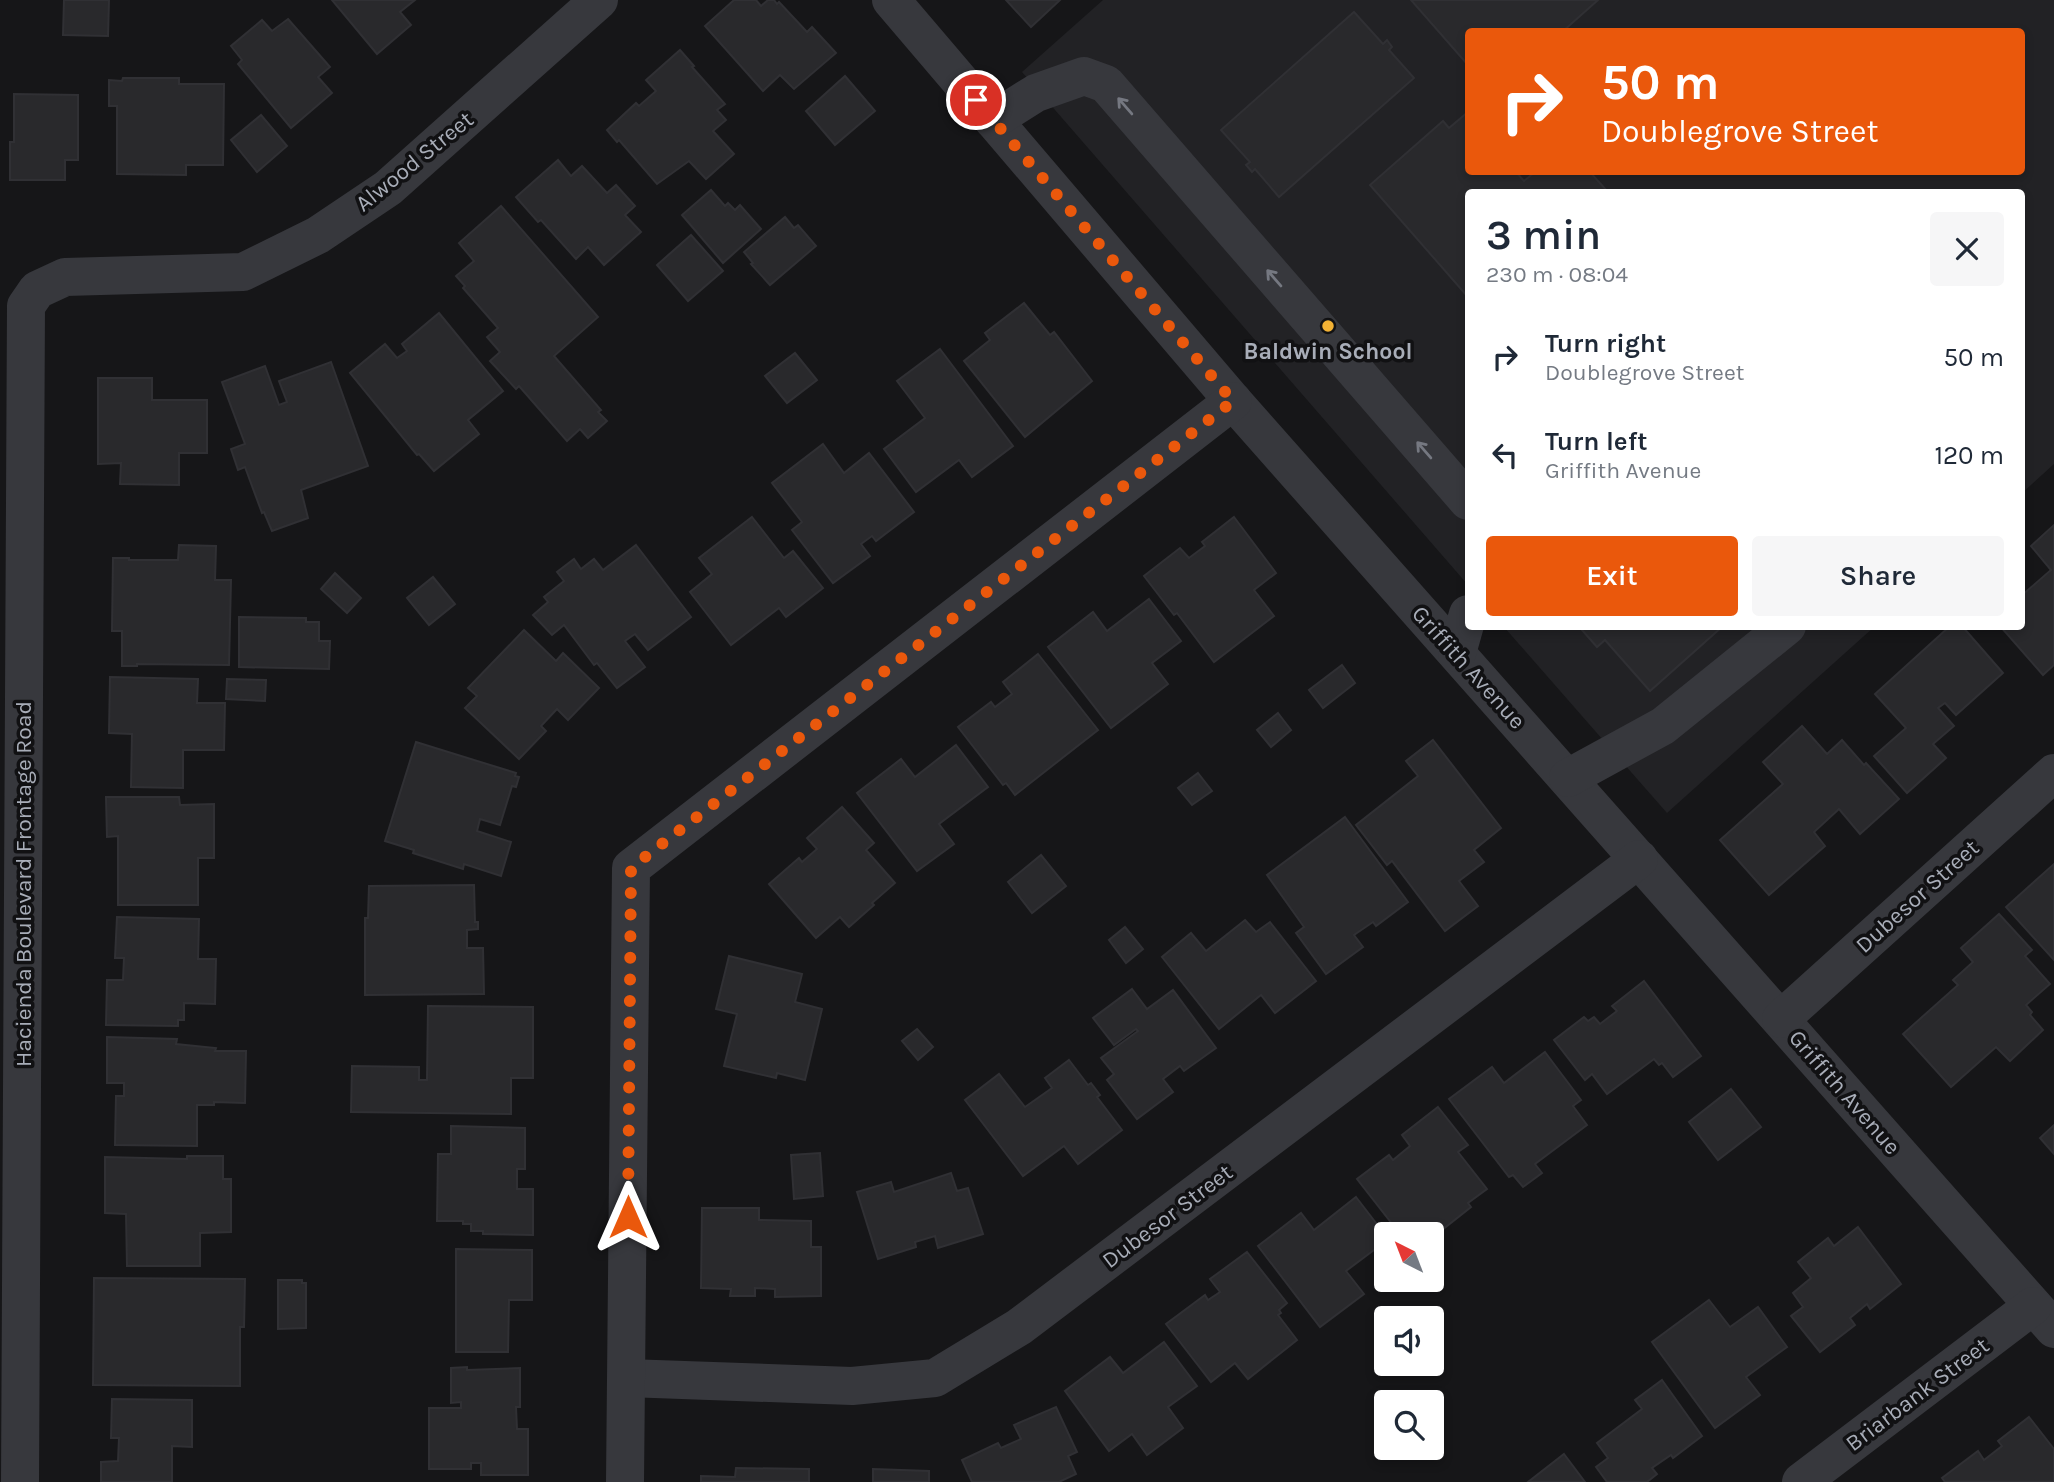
<!DOCTYPE html>
<meta charset="utf-8">
<style>
:root{--surface:#fff;--page:#f6f6f7;--text:#1f2937;--muted:#747a83;--accent:#ea580c}
body{margin:0;font-family:Karla,sans-serif;background:var(--page);color:var(--text);height:100vh;display:flex;flex-direction:column;font-size:26px;white-space:nowrap}
*{box-sizing:border-box;margin:0}
p{font-size:23px;color:var(--muted)}
.icon{flex:none;width:38px;height:38px;fill:none;stroke:currentColor;stroke-width:2;stroke-linecap:round;stroke-linejoin:round}
.map{position:relative;flex:1;overflow:hidden}
.panel{position:absolute;left:1465px;top:189px;width:560px;height:441px;display:flex;flex-direction:column;background:var(--surface);border-radius:7px;box-shadow:0 4px 10px #0003}
.panel>*{flex:none}
.guide{position:absolute;left:1465px;top:28px;width:560px;height:147px;border-radius:7px;box-shadow:0 4px 10px #0003;background:#ea580c;color:#fff;overflow:hidden}
.needle{width:46px;rotate:318deg}
.controls{position:absolute;left:1374px;top:1222px;display:grid;gap:14px}
.controls a{display:grid;place-items:center;width:70px;height:70px;border-radius:7px;background:var(--surface);box-shadow:0 4px 10px #0003;font-size:35px}
.pin{position:absolute;display:grid;place-items:center;width:60px;height:60px;color:#fff;margin:-30px;border:4px solid #fff;border-radius:50%;box-shadow:0 2px 7px #0007}
.me{position:absolute;width:77px;margin:-38px;rotate:0deg;stroke-linejoin:round;filter:drop-shadow(0 0 5px #0008)}
.turn{display:flex;align-items:center;gap:24px;height:147px;padding:0 21px;font-size:32px}
.turn .icon{width:91px;height:91px;stroke-width:2.5}
.turn b{display:block;font-size:49px;line-height:60px}
.round{display:grid;place-items:center;flex:none;width:74px;height:74px;border-radius:7px;background:var(--page)}
.head{display:flex;align-items:center;justify-content:space-between;height:119px;padding:0 21px}
h1{font-size:42px;font-weight:600;line-height:52px}
.cta{display:flex;gap:14px;margin-top:auto;padding:14px 21px}
.cta a{flex:1;height:80px;border-radius:7px;background:var(--accent);color:#fff;font-size:28px;font-weight:600;line-height:80px;text-align:center}
.cta a+a{background:var(--page);color:var(--text)}
ul{padding:0;list-style:none}
li{display:flex;align-items:center;gap:21px;height:98px;padding:0 21px}
li div{flex:1}
li b{display:block;font-size:26px}
li em{font-style:normal}
.map>svg:first-child{display:block}
.built{fill:#222225;fill-rule:evenodd}
.building{fill:#29292c;stroke:#303034;stroke-width:2}
.lines{fill:none;stroke-linecap:round;stroke-linejoin:round}
.minor{stroke:#37383d;stroke-width:38}
.oneway{stroke:#757881}
.route{stroke:#ea580c;stroke-width:12;stroke-dasharray:0 21.6}
.poi-dot{fill:#f2b134;stroke:#111113;stroke-width:2.5}
.labels{text-anchor:middle;stroke-width:7;stroke-linejoin:round;paint-order:stroke}
.street-label{font-size:23px;fill:#a8adb8;stroke:#111113}
.poi-label{font-size:23px;font-weight:bold;fill:#a8adb8;stroke:#111113}
</style>
<div class="map">
<svg width="2054" height="1482" viewBox="0 0 2054 1482">
<rect width="100%" height="100%" fill="#161618"/>
<!-- built -->
<g class="built">
<path d="M1103,0h951v464l-33,30v-302h-553v393l-446,-513zM1468,32h553v140h-553z"/>
<polygon points="1504,627 1874,627 1667,813"/>
</g>
<!-- building -->
<g class="building">
<polygon points="64,0 109,0 108,36 63,35"/>
<polygon points="332,0 415,0 400,12 411,25 377,54"/>
<polygon points="734,0 756,0 761,6 768,0 774,0 777,4 779,2 807,32 812,27 836,53 794,89 780,75 763,91 705,26"/>
<polygon points="1006,0 1060,0 1031,27"/>
<polygon points="1411,0 1598,0 1562,32 1468,32 1468,65"/>
<polygon points="1354,12 1383,44 1387,40 1392,47 1389,50 1414,78 1279,197 1255,169 1252,172 1246,165 1250,162 1221,130"/>
<polygon points="288,19 330,67 318,77 332,93 291,128 238,64 242,60 231,46 262,20 272,31"/>
<polygon points="680,50 694,66 692,67 725,104 717,110 726,120 713,131 734,154 706,179 689,161 657,184 619,140 617,142 607,130 636,103 639,106 656,91 646,80"/>
<polygon points="845,76 875,111 835,145 806,111"/>
<polygon points="123,78 179,78 179,84 224,84 223,165 186,165 186,175 117,174 117,106 109,106 109,80 122,81"/>
<polygon points="14,94 78,95 78,160 65,160 65,180 10,180 10,142 14,142"/>
<polygon points="1468,112 1468,172 1516,172 1524,181 1535,172 1590,172 1608,192 1468,192 1468,297 1370,185 1443,121 1449,128"/>
<polygon points="261,115 287,146 257,172 231,140"/>
<polygon points="558,160 571,176 582,166 607,193 616,185 635,206 625,215 641,232 604,265 588,247 576,259 541,220 538,222 516,197"/>
<polygon points="711,190 725,206 728,203 735,210 740,205 761,229 723,263 682,215"/>
<polygon points="501,206 598,317 554,356 601,410 598,412 607,421 588,438 580,429 567,441 519,386 516,389 490,361 500,352 487,337 498,328 463,288 465,286 456,276 474,261 459,243"/>
<polygon points="785,217 794,228 798,225 816,246 770,285 751,264 753,263 744,252"/>
<polygon points="691,235 723,271 688,301 657,265"/>
<polygon points="1024,303 1050,335 1054,332 1092,381 1025,437 964,361 990,340 985,333"/>
<polygon points="439,313 503,391 468,420 479,434 434,471 419,454 417,455 350,373 385,344 397,358 407,351 402,344"/>
<polygon points="940,349 1013,446 972,477 959,460 916,492 884,449 925,418 897,381"/>
<polygon points="795,353 817,380 787,403 765,376"/>
<polygon points="331,362 368,466 301,490 308,518 272,531 264,512 262,513 245,467 238,470 231,449 245,444 222,382 265,366 279,405 287,402 279,381"/>
<polygon points="98,378 152,378 152,400 207,400 207,453 179,453 179,485 120,484 121,463 98,464"/>
<polygon points="823,444 844,473 869,453 914,512 876,541 872,536 861,544 870,556 833,583 792,530 802,522 772,483"/>
<polygon points="752,517 784,558 793,551 823,588 786,617 779,608 731,645 690,592 712,574 699,558"/>
<polygon points="1234,517 1276,573 1254,590 1274,616 1214,662 1177,613 1174,615 1144,576 1180,548 1189,558 1205,546 1202,542"/>
<polygon points="2054,525 2054,665 2043,675 2000,626 2021,626 2021,596 2051,570 2031,546"/>
<polygon points="179,545 216,546 215,580 231,580 229,665 137,664 137,666 122,666 122,631 112,631 113,558 129,558 129,560 178,560"/>
<polygon points="636,545 691,617 648,650 635,634 625,641 645,667 617,688 597,663 594,665 564,625 552,635 533,615 548,602 544,597 564,581 557,572 574,559 581,569 594,559 603,570"/>
<polygon points="335,573 361,598 347,613 321,589"/>
<polygon points="433,577 455,604 429,625 407,598"/>
<polygon points="1149,599 1181,641 1152,663 1168,684 1111,728 1048,647 1093,612 1107,631"/>
<polygon points="239,617 306,618 306,622 319,622 319,641 330,641 329,669 239,667"/>
<polygon points="1586,626 1723,626 1650,691 1605,640 1597,647 1582,630"/>
<polygon points="1950,626 1962,626 2003,673 1956,715 1945,703 1938,708 1954,726 1933,744 1946,758 1907,793 1874,756 1906,728 1875,694"/>
<polygon points="524,630 556,661 563,653 599,688 568,720 557,709 541,726 546,731 519,759 465,708 477,696 468,688"/>
<polygon points="1038,654 1098,730 1015,795 1006,783 1003,785 958,727 991,702 995,707 1012,694 1003,682"/>
<polygon points="1342,665 1355,683 1323,708 1309,690"/>
<polygon points="110,677 198,679 197,703 225,703 224,750 183,750 183,788 131,787 132,734 109,733"/>
<polygon points="227,679 266,680 265,701 226,699"/>
<polygon points="1278,713 1291,730 1271,747 1257,730"/>
<polygon points="1802,726 1827,754 1842,740 1864,765 1866,763 1899,799 1860,834 1839,809 1814,832 1825,846 1769,895 1720,840 1783,784 1763,762"/>
<polygon points="1433,740 1501,828 1474,850 1484,862 1459,881 1478,906 1445,931 1392,861 1387,865 1356,825 1418,776 1406,761"/>
<polygon points="416,742 516,773 515,776 519,777 516,787 512,786 500,825 480,819 477,831 511,842 501,876 464,864 463,869 413,853 414,850 385,841"/>
<polygon points="956,745 988,787 939,824 954,844 917,871 857,793 901,759 915,777"/>
<polygon points="1198,773 1212,791 1192,805 1178,788"/>
<polygon points="106,797 179,797 180,805 214,804 214,858 198,858 198,905 118,905 118,836 107,837"/>
<polygon points="842,807 874,843 866,850 895,883 872,903 874,905 849,927 840,917 816,938 769,884 799,858 802,862 817,849 807,838"/>
<polygon points="1345,817 1408,902 1376,926 1373,922 1354,935 1363,947 1326,974 1296,933 1304,927 1267,875"/>
<polygon points="1041,855 1066,886 1032,913 1008,882"/>
<polygon points="2054,864 2054,960 2006,907"/>
<polygon points="474,885 475,922 478,922 478,929 467,930 467,948 483,948 484,994 365,995 365,918 368,918 369,886"/>
<polygon points="1999,914 2032,950 2025,956 2050,984 2026,1005 2032,1012 2030,1015 2043,1030 2010,1061 1996,1047 1951,1087 1903,1034 1958,985 1953,980 1973,962 1961,948"/>
<polygon points="117,917 199,919 198,959 216,959 215,1004 184,1003 184,1020 178,1020 178,1026 106,1025 107,980 123,980 124,958 115,958"/>
<polygon points="1245,920 1256,932 1270,922 1316,981 1275,1013 1261,995 1219,1029 1162,957 1191,933 1206,951"/>
<polygon points="1125,927 1143,949 1126,963 1109,940"/>
<polygon points="729,956 802,974 795,1002 822,1009 805,1080 777,1073 776,1078 724,1066 737,1014 716,1009"/>
<polygon points="1644,981 1701,1056 1673,1077 1662,1063 1659,1065 1654,1059 1607,1094 1592,1074 1585,1080 1554,1040 1584,1017 1588,1021 1594,1017 1600,1024 1617,1011 1612,1006"/>
<polygon points="1132,989 1147,1009 1173,990 1216,1048 1184,1071 1180,1066 1163,1079 1173,1092 1137,1119 1107,1080 1114,1074 1101,1058 1138,1031 1136,1029 1114,1045 1093,1018"/>
<polygon points="428,1006 533,1007 533,1078 511,1078 511,1114 351,1112 352,1066 419,1067 419,1080 427,1080"/>
<polygon points="917,1029 933,1047 918,1060 902,1041"/>
<polygon points="107,1037 177,1039 176,1044 216,1048 215,1051 246,1051 245,1103 214,1102 214,1105 197,1105 197,1146 115,1145 116,1096 124,1096 124,1083 107,1083"/>
<polygon points="1545,1052 1581,1100 1573,1106 1587,1125 1535,1164 1542,1173 1523,1187 1513,1175 1509,1177 1449,1099 1492,1067 1504,1083"/>
<polygon points="1069,1060 1088,1085 1091,1083 1100,1095 1097,1097 1122,1130 1078,1164 1064,1146 1023,1176 965,1100 999,1074 1025,1107 1052,1088 1045,1078"/>
<polygon points="1731,1089 1761,1127 1718,1160 1689,1122"/>
<polygon points="1438,1107 1468,1145 1458,1152 1487,1189 1468,1203 1471,1207 1432,1238 1432,1234 1400,1234 1357,1179 1389,1155 1393,1160 1410,1146 1402,1135"/>
<polygon points="2054,1125 2054,1154 2040,1138"/>
<polygon points="451,1126 525,1128 525,1169 517,1169 517,1189 533,1189 533,1235 483,1234 483,1231 471,1231 471,1224 463,1224 463,1221 437,1221 438,1154 451,1154"/>
<polygon points="820,1153 823,1196 794,1199 791,1155"/>
<polygon points="187,1156 223,1156 223,1179 231,1179 231,1232 200,1233 200,1266 127,1266 126,1214 105,1213 105,1157 187,1159"/>
<polygon points="951,1173 957,1191 968,1188 983,1234 938,1248 935,1236 915,1242 916,1247 878,1259 857,1192 891,1182 894,1192"/>
<polygon points="1356,1197 1386,1236 1386,1241 1346,1271 1364,1294 1320,1327 1258,1246 1301,1213 1314,1230"/>
<polygon points="702,1208 759,1208 759,1220 811,1221 811,1247 821,1247 821,1296 775,1297 775,1289 755,1288 755,1296 730,1296 731,1289 701,1288"/>
<polygon points="1858,1227 1901,1284 1870,1309 1867,1304 1850,1318 1855,1325 1820,1352 1791,1316 1803,1307 1793,1293 1811,1278 1798,1262 1828,1238 1834,1246"/>
<polygon points="456,1249 532,1250 532,1300 509,1300 508,1352 456,1352"/>
<polygon points="1247,1252 1287,1303 1279,1310 1281,1313 1278,1315 1297,1340 1248,1379 1235,1363 1211,1382 1166,1324 1205,1295 1208,1300 1220,1292 1210,1279"/>
<polygon points="94,1278 245,1279 244,1327 240,1327 240,1386 93,1385"/>
<polygon points="278,1280 302,1280 302,1283 306,1283 306,1328 278,1329"/>
<polygon points="1709,1300 1730,1327 1758,1307 1787,1347 1746,1377 1760,1395 1715,1428 1652,1342"/>
<polygon points="1164,1342 1197,1386 1168,1407 1183,1428 1147,1455 1132,1434 1109,1451 1065,1391 1110,1357 1123,1373"/>
<polygon points="467,1367 467,1370 520,1368 520,1407 516,1407 517,1429 528,1429 528,1475 481,1475 481,1463 471,1463 471,1469 429,1469 429,1408 461,1408 461,1402 451,1403 451,1368"/>
<polygon points="1662,1380 1702,1436 1673,1458 1671,1455 1652,1468 1657,1474 1647,1482 1607,1482 1596,1467 1608,1458 1597,1443 1642,1409 1635,1400"/>
<polygon points="112,1399 192,1400 192,1447 172,1446 172,1482 101,1482 101,1462 118,1461 119,1438 111,1438"/>
<polygon points="1056,1407 1077,1452 1068,1456 1076,1474 1059,1482 972,1482 962,1460 998,1443 1001,1448 1021,1439 1014,1425"/>
<polygon points="2029,1417 2054,1449 2054,1482 1945,1482 1942,1478 1978,1451 1984,1460 2002,1446 1998,1441"/>
<polygon points="1564,1454 1585,1482 1528,1482"/>
<polygon points="736,1468 809,1469 809,1482 701,1482 701,1476 735,1477"/>
<polygon points="873,1469 929,1471 929,1482 873,1482"/>
</g>
<g class="lines">
<!-- minor -->
<g class="minor">
<polyline points="891,0 1233,401 2054,1329"/>
<polyline points="993,120 1036,93 1084,76 1106,84 1468,501"/>
<polyline points="1457,653 1468,614"/>
<polyline points="1568,778 1663,726 1787,626"/>
<polyline points="1781,1019 2054,773"/>
<polyline points="627,1378 852,1386 935,1378 1019,1327 1639,859"/>
<polyline points="20,1482 26,306 37,290 65,277 243,272 318,235 388,188 599,0"/>
<polyline points="625,1482 631,868 1233,401"/>
<polyline points="1801,1482 2033,1306"/>
</g>
</g>
<!-- one-way arrows -->
<defs><path id="oneway-shaft" d="M-6 0H5M1.5-3L5.5 0L1.5 3" fill="none" stroke-width="1.6" stroke-linecap="round" stroke-linejoin="round" transform="scale(1.75)"/></defs>
<g class="oneway">
<use href="#oneway-shaft" transform="translate(1125 106) rotate(-131)"/>
<use href="#oneway-shaft" transform="translate(1274 278) rotate(-131)"/>
<use href="#oneway-shaft" transform="translate(1424 450) rotate(-131)"/>
</g>
<g class="lines">
<!-- route -->
<polyline class="route" points="628,1217 631,868 1233,401 976,100"/>
</g>
<!-- markers -->
<circle class="poi-dot" cx="1328" cy="326" r="7"/>
<g class="labels">
<!-- street labels -->
<g class="street-label">
<text transform="translate(414 161) rotate(-39)" y="8">Alwood Street</text>
<text transform="translate(1469 667) rotate(48)" y="8">Griffith Avenue</text>
<text transform="translate(23 884) rotate(-90)" y="8">Hacienda Boulevard Frontage Road</text>
<text transform="translate(1917 896) rotate(-42)" y="8">Dubesor Street</text>
<text transform="translate(1845 1092) rotate(49)" y="8">Griffith Avenue</text>
<text transform="translate(1167 1216) rotate(-37)" y="8">Dubesor Street</text>
<text transform="translate(1917 1394) rotate(-37)" y="8">Briarbank Street</text>
</g>
<!-- poi labels -->
<g class="poi-label">
<text x="1328" y="359">Baldwin School</text>
</g>
</g>
</svg>
<div class="controls">
<a><svg class="needle" viewBox="-14 -14 28 28"><path d="M0-13l5 13h-10z" fill="#e53935"/><path d="M0 13l5-13h-10z" fill="#747a83"/></svg></a>
<a><svg class="icon" aria-label="sound" viewBox="0 0 24 24"><path d="M4 9h4l5-4v14l-5-4H4zM17 9q2 3 0 6"/></svg></a>
<a><svg class="icon" aria-label="search" viewBox="0 0 24 24"><circle cx="10" cy="10" r="6"/><path d="M15 15l6 6"/></svg></a>
</div>
<div class="pin" style="left:976px;top:100px;background:#d93025"><svg class="icon" aria-label="arrive" viewBox="0 0 24 24"><path d="M6 21V4h12l-3 4 3 4H6"/></svg></div>
<svg class="me" style="left:628px;top:1217px" viewBox="-20 -20 40 40"><path d="M0-17L14 15 0 8-14 15z" fill="#ea580c" stroke="#fff" stroke-width="4"/></svg>
<div class="guide">
<div class="turn"><svg class="icon" aria-label="right" viewBox="0 0 24 24"><path d="M7 20v-9h11M14 6l5 5-5 5"/></svg><div><b>50 m</b>Doublegrove Street</div></div>
</div>
<section class="panel">
<div class="head"><div><h1>3 min</h1><p>230 m · 08:04</p></div><a class="round"><svg class="icon" aria-label="close" viewBox="0 0 24 24"><path d="M6 6l12 12M18 6L6 18"/></svg></a></div>
<ul>
<li><svg class="icon" aria-label="right" viewBox="0 0 24 24"><path d="M7 20v-9h11M14 6l5 5-5 5"/></svg><div><b>Turn right</b><p>Doublegrove Street</p></div><em>50 m</em></li>
<li><svg class="icon" aria-label="left" viewBox="0 0 24 24"><path d="M17 20v-9H6M10 6l-5 5 5 5"/></svg><div><b>Turn left</b><p>Griffith Avenue</p></div><em>120 m</em></li>
</ul>
<div class="cta"><a>Exit</a><a>Share</a></div>
</section>
</div>
